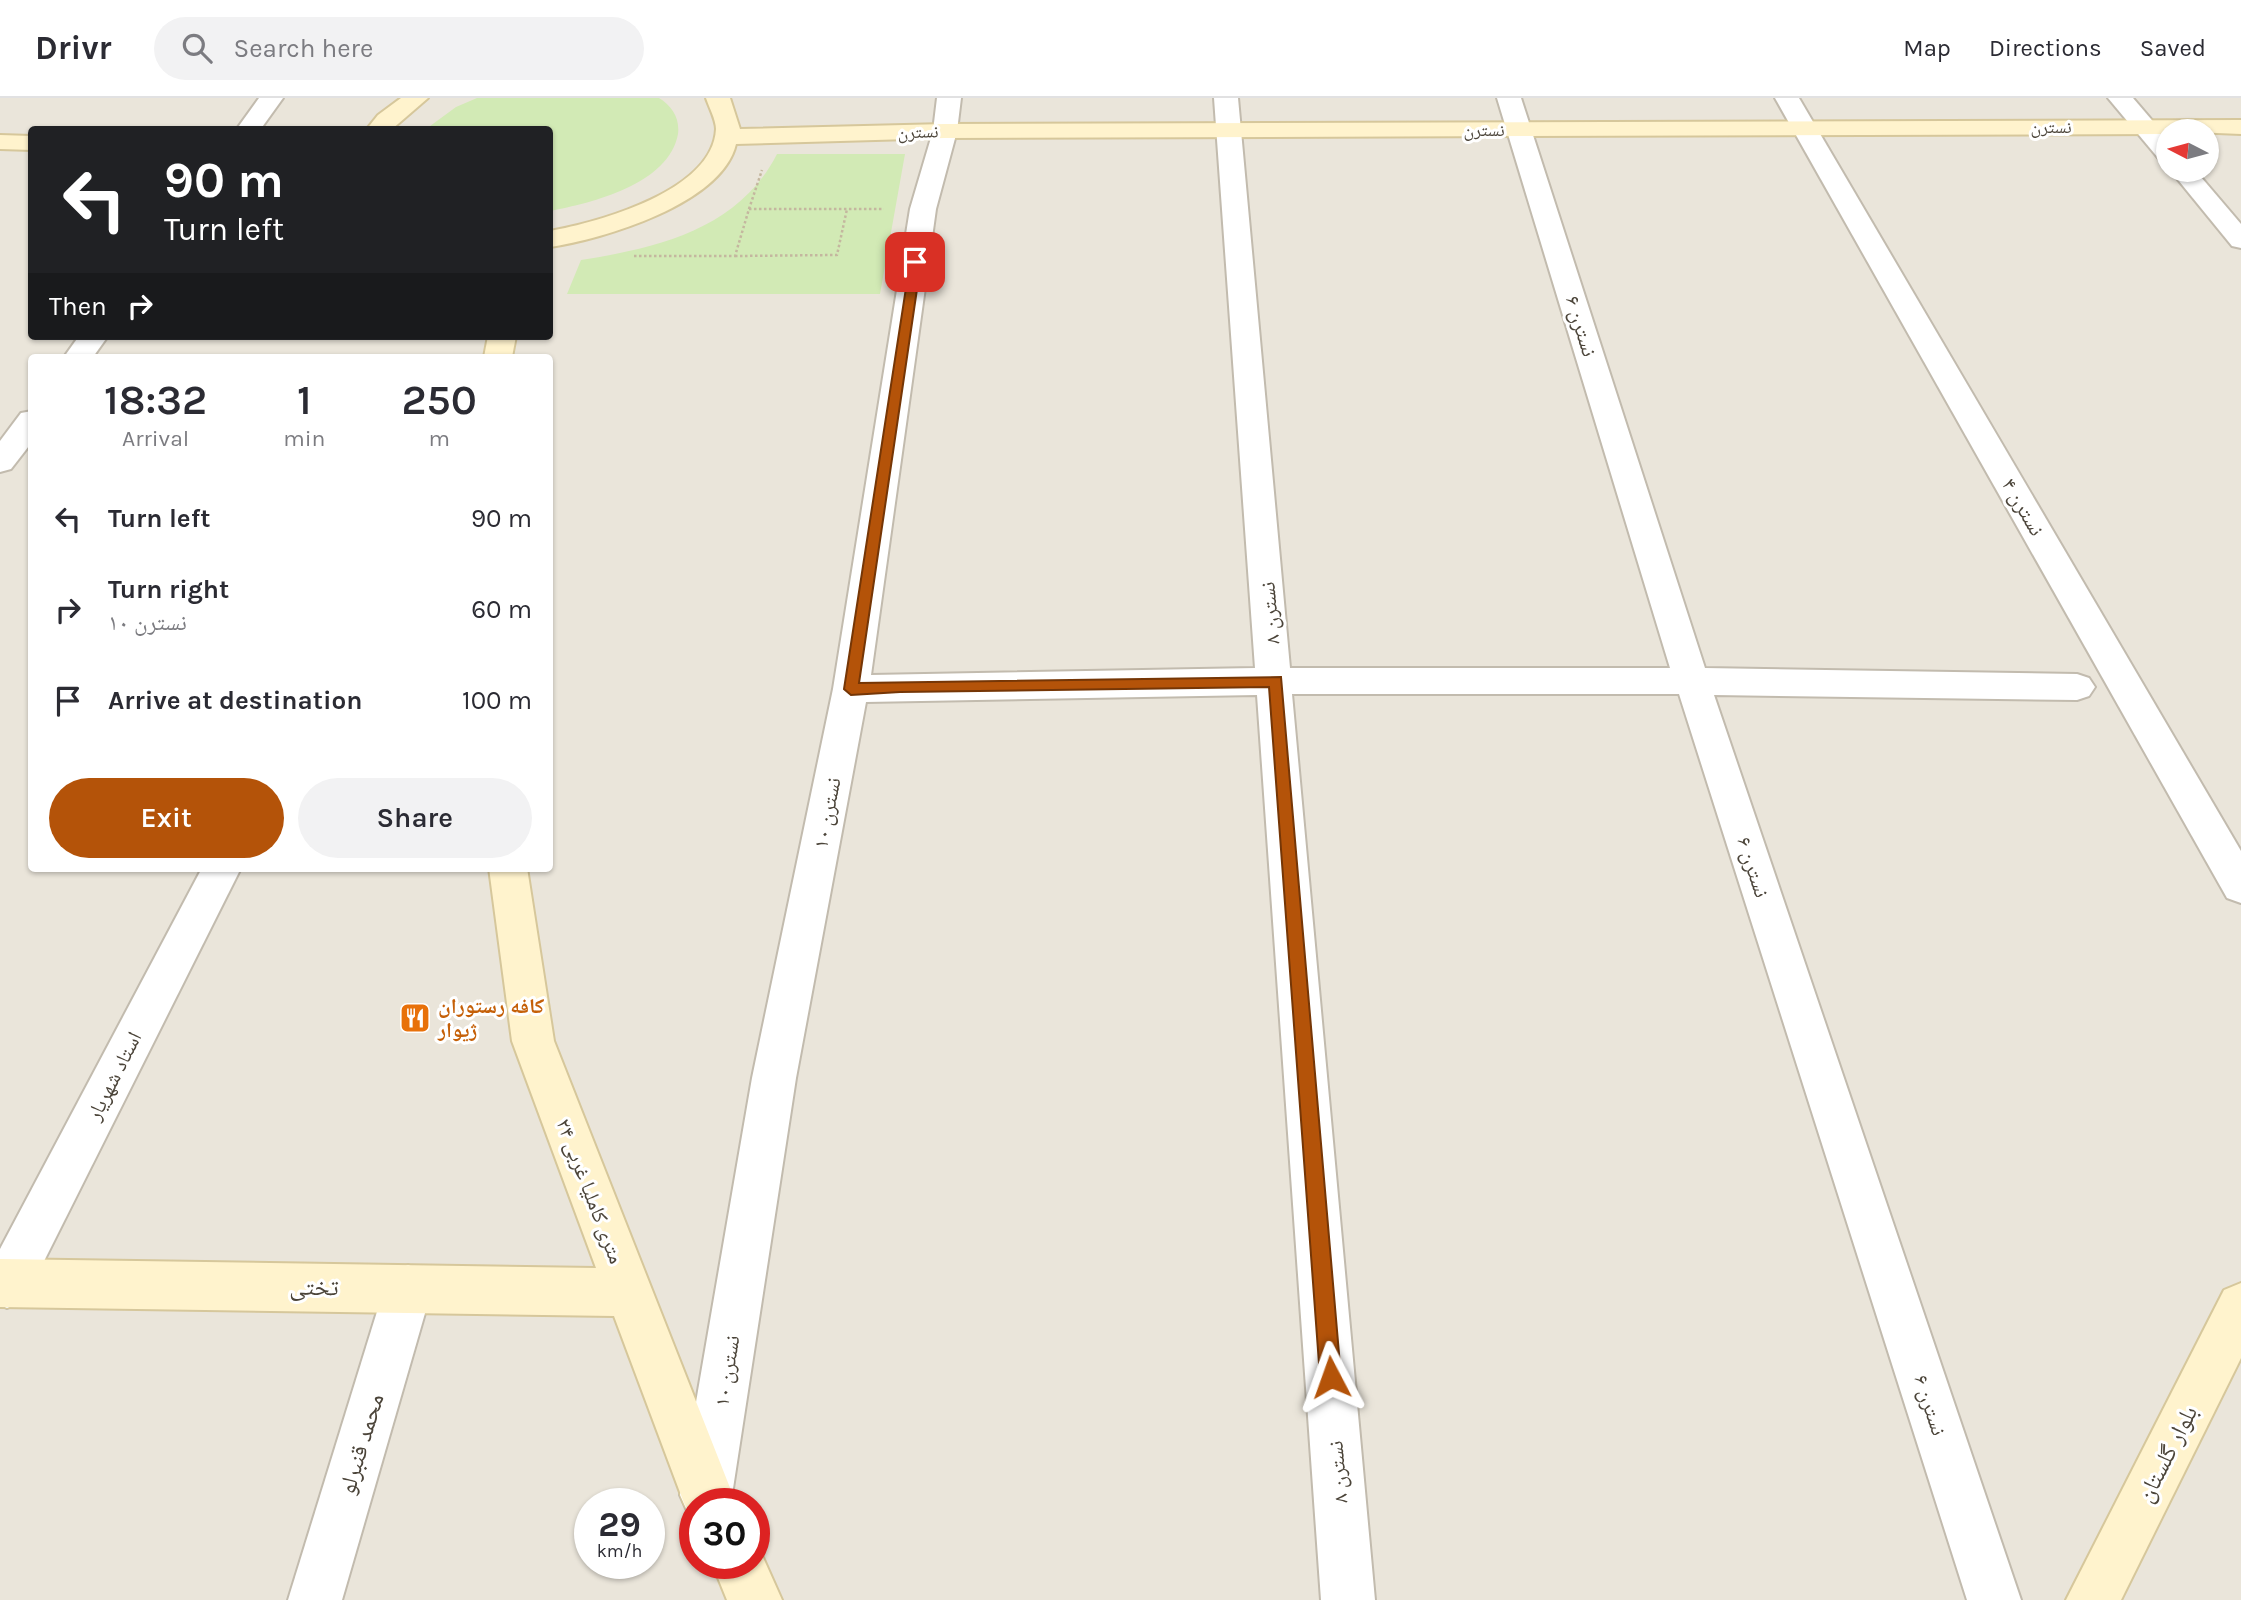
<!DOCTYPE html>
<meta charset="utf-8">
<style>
:root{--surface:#fff;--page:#f2f2f3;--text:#2b2b33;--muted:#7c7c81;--line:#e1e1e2;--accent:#b45309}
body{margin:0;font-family:Karla,"Noto Naskh Arabic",sans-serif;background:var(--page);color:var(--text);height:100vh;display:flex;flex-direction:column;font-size:26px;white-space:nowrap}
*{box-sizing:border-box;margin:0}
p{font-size:23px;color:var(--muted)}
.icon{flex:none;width:38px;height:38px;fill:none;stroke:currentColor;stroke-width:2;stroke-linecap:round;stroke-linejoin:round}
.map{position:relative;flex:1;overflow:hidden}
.drawer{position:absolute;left:28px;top:256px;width:525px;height:518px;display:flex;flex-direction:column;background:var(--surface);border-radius:7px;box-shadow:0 2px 5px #0004}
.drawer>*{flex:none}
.guide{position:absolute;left:28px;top:28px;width:525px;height:214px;border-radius:7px;box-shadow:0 2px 5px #0004;background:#202124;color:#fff;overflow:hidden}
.needle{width:46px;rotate:276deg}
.fabs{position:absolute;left:2156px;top:21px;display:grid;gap:14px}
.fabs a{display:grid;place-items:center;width:63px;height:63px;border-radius:50%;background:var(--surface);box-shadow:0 2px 5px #0004;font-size:35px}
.speed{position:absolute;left:574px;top:1390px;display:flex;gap:14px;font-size:35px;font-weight:700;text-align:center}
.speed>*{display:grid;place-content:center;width:91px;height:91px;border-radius:50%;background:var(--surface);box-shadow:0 2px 5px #0004;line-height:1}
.speed small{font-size:18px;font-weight:400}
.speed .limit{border:10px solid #d22;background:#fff;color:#111}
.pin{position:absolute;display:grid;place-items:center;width:60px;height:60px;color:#fff;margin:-30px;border-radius:14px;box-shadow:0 4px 10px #0006}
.me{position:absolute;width:77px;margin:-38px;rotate:356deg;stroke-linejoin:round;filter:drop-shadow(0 0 5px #0008)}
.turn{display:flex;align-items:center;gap:24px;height:147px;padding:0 21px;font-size:32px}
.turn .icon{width:91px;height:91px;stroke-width:2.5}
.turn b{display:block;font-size:49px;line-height:60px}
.then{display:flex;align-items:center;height:66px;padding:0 21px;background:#0003;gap:14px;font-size:26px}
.eta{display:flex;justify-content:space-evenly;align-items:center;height:119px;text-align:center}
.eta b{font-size:42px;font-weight:600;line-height:49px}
.primary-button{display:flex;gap:14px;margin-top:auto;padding:14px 21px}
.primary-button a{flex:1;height:80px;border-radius:42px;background:var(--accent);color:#fff;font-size:28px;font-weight:600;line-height:80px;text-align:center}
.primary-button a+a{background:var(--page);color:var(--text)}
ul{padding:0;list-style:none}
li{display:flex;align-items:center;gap:21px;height:91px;padding:0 21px}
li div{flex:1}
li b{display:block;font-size:26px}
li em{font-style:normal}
header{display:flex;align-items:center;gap:42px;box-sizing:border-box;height:98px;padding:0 35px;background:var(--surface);border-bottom:2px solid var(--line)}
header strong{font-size:33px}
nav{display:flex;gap:38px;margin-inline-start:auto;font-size:24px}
.search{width:490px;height:63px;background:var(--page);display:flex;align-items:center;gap:18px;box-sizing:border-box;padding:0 24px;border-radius:38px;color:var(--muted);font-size:26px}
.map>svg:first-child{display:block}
.residential{fill:#eae5da;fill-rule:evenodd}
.green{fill:#d2eab5}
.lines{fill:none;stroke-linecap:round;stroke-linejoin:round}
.street-casing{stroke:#c2bbae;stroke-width:4}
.secondary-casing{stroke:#d6c79b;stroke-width:4}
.path{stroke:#c4b79f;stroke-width:2.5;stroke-dasharray:2.5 2.5;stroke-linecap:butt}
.street{fill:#fff;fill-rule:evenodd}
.secondary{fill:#fff3cd;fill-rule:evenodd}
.route{fill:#b45309;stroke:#753606;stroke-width:2}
.labels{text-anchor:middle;stroke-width:6;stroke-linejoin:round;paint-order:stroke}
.far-street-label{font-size:18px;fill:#4b4439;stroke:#fff}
.street-label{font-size:21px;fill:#4b4439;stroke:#fff}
.food-label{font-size:21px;font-weight:bold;fill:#c56008;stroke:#fff;text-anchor:start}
.near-street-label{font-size:24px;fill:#4b4439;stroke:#fff}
</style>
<header>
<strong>Drivr</strong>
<div class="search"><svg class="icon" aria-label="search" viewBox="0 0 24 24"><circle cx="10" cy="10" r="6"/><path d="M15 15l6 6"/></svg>Search here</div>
<nav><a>Map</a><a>Directions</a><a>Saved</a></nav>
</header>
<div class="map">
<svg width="2241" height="1502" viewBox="0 0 2241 1502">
<rect width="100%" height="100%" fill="#f6f3ec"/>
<!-- residential -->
<path class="residential" d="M0,0h2241v1502h-2241zM32,32h518v206h-518zM2168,33h39v39h-39zM32,259h518v511h-518zM590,1405h59v60h-59zM695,1405h59v60h-59z"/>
<!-- green -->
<g class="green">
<path d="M477,0h182c13,8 21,20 19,36 -9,50 -86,69 -128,77v-81l-124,-1 30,-22z"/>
<path d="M777,56h128l-25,140h-313l14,-34c77,-12 158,-31 196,-106z"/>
</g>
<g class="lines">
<!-- street casing -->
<g class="street-casing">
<g id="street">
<polygon points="259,0 283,0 260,32 236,32"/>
<polygon points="937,0 961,0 957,33 936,111 871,577 1255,570 1214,0 1238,0 1290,570 1670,570 1497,0 1521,0 1705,570 2077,576 2089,580 2095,589 2089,598 2077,602 1714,597 2021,1502 1967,1502 1679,596 1292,596 1375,1502 1321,1502 1257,597 866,604 796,980 732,1397 728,1405 695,1405 695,1418 688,1415 680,1397 752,980 833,591 910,111 933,33"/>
<polygon points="1775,0 1799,0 2241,753 2241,805 2227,800"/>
<polygon points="2108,0 2133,0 2168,41 2168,63 2159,61"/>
<polygon points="2170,72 2195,72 2241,126 2241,150 2232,148"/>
<polygon points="79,238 108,238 93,259 64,259"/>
<polygon points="32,313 32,344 11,371 0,374 0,343 21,315"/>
<polygon points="202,770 241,770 24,1203 7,1210 0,1207 0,1151"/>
<polygon points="408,1167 425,1174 432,1191 342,1502 288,1502 384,1191 391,1174"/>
</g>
</g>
<!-- secondary casing -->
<g class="secondary-casing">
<g id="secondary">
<polygon points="401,0 428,0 391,32 366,32 378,17"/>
<path d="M706,0h24l10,31 205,-5 1296,-4v14l-73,-3v3l-1223,4 -209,6c-14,60 -133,95 -186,103v-16c49,-9 163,-40 166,-102 0,-9 -7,-22 -10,-31z"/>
<polygon points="0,37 32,38 32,52 0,51"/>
<polygon points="488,238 516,238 512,259 484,259"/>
<polygon points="489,770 527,770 554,943 736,1405 695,1405 695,1425 684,1405 614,1218 0,1209 0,1161 596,1170 512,943"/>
<polygon points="2241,1185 2241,1260 2121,1502 2066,1502 2224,1192"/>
<polygon points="754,1445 757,1446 782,1502 727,1502 712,1465 754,1465"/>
</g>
</g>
<!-- path -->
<g class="path">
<polyline points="749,111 762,72"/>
<polyline points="634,158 735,158 749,111 884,111"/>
<polyline points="735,158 837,157 847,111"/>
</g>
<!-- street -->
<use href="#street" class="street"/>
<!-- secondary -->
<use href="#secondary" class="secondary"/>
</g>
<!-- route -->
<polygon class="route" points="915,161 921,164 859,585 1281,579 1341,1279 1338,1286 1331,1289 1323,1286 1320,1279 1269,589 900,594 851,597 844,591 910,164"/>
<!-- icons -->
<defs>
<g id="restaurant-square" transform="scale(1.575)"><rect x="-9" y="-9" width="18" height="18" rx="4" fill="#e8710a" stroke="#fff"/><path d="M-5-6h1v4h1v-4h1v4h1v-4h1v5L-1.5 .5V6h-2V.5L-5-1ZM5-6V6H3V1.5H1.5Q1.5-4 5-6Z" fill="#fff"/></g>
</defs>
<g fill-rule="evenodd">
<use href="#restaurant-square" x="415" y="920"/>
</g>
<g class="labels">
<!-- far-street labels -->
<g class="far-street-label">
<text x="2051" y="35">نسترن</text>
<text x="1484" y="38">نسترن</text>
<text transform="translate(918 34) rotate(-2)" y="6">نسترن</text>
</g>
<!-- street labels -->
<g class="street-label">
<text transform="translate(1581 228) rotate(73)" y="7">نسترن ۶</text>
<text transform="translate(2023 409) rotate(60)" y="7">نسترن ۴</text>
<text transform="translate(1270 515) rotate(-95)" y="7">نسترن ۸</text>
<text transform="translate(827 715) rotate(-79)" y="7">نسترن ۱۰</text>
<text transform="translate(1753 769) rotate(72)" y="7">نسترن ۶</text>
<text transform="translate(114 978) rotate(-63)" y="7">استاد شهریار</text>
<text transform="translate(590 1093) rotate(69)" y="7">۲۴ متری کاملیا غربی</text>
<text transform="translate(727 1273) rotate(-81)" y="7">نسترن ۱۰</text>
<text transform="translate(1930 1307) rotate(72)" y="7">نسترن ۶</text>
<text transform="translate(1338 1374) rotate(-95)" y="7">نسترن ۸</text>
</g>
<!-- food labels -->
<g class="food-label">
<text x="438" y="915">کافه رستوران<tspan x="438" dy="24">ژیوار</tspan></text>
</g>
<!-- near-street labels -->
<g class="near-street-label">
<text transform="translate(314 1189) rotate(1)" y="8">تختی</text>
<text transform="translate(361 1346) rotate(-73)" y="8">محمد قنبرلو</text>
<text transform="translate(2167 1356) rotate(-63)" y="8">بلوار گلستان</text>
</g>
</g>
</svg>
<div class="fabs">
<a><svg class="needle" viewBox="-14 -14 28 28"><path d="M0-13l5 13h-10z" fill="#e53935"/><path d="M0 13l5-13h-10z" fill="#7c7c81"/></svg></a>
</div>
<div class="speed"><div>29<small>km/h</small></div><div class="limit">30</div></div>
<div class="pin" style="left:915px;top:164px;background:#d93025"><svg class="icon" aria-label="arrive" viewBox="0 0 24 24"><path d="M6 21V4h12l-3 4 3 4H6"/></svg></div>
<svg class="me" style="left:1331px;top:1279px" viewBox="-20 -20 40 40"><path d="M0-17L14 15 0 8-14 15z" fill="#b45309" stroke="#fff" stroke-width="4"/></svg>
<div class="guide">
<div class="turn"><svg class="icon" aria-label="left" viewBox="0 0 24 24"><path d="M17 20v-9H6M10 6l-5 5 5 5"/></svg><div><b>90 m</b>Turn left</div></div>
<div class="then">Then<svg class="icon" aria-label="right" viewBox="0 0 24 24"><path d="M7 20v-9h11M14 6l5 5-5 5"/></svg></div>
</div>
<section class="drawer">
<div class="eta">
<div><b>18:32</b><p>Arrival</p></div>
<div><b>1</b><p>min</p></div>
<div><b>250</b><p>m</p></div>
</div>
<ul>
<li><svg class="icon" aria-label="left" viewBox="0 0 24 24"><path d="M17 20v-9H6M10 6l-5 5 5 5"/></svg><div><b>Turn left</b></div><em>90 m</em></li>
<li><svg class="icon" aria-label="right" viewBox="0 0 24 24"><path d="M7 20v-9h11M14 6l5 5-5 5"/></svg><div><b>Turn right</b><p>نسترن ۱۰</p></div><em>60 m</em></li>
<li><svg class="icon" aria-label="arrive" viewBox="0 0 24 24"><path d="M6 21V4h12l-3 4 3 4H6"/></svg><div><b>Arrive at destination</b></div><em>100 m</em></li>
</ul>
<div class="primary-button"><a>Exit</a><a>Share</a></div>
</section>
</div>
